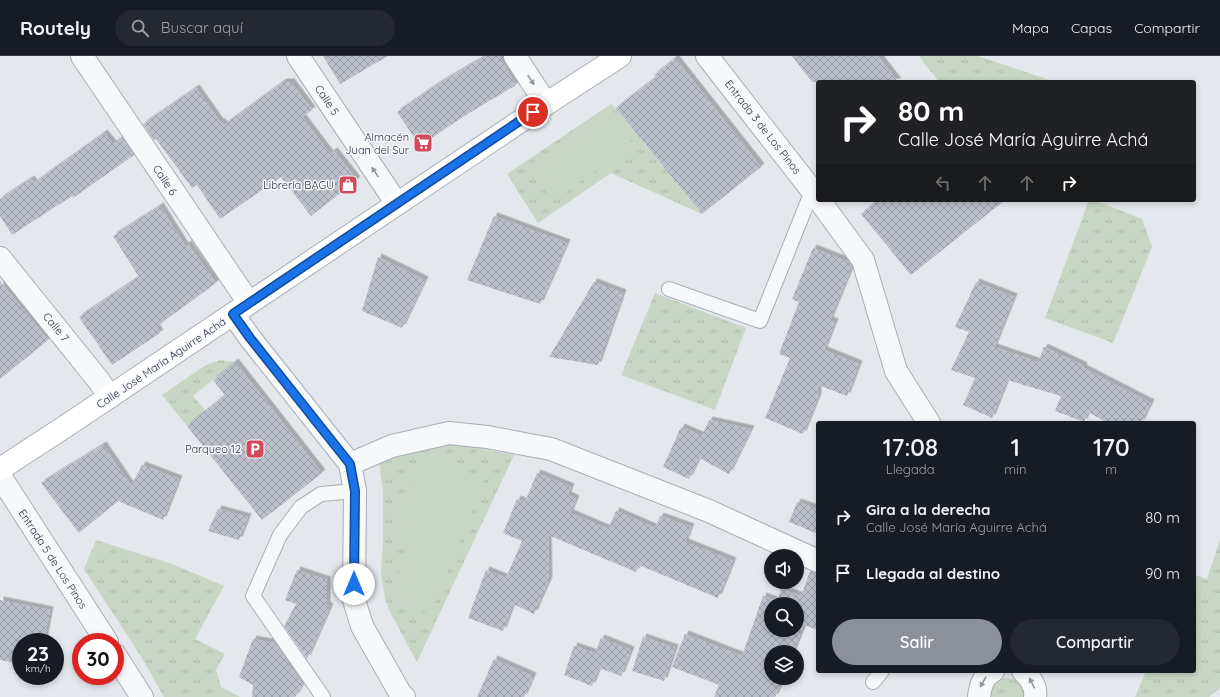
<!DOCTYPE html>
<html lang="es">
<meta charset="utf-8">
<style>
:root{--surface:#171b24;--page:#242831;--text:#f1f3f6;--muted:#9ea1a6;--line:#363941;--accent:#8c9099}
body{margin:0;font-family:Quicksand,sans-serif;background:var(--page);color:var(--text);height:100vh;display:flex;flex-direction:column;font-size:15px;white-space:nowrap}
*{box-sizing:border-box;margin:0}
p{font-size:13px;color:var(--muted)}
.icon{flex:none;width:22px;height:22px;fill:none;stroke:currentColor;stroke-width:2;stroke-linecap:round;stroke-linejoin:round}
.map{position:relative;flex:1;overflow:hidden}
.side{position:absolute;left:816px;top:365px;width:380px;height:252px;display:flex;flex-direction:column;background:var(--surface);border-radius:4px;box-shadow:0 2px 6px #0003}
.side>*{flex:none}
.banner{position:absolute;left:816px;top:24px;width:380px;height:122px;border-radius:4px;box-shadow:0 2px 6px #0003;background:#202124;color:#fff;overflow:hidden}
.fabs{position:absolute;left:764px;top:493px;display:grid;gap:8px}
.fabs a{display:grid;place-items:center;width:40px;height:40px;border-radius:50%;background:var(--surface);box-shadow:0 2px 6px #0003;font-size:20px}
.speed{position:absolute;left:12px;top:577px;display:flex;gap:8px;font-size:20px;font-weight:700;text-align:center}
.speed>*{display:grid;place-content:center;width:52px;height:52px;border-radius:50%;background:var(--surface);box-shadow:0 2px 6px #0003;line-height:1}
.speed small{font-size:10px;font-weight:400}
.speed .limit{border:6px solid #d22;background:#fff;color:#111}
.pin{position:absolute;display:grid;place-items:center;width:34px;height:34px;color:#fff;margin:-17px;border:2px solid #fff;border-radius:50%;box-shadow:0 1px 4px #0007}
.me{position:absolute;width:44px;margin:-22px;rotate:0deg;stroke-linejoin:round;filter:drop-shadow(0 0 3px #0008)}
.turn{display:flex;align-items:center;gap:14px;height:84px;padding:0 16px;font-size:18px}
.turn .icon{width:52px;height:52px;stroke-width:2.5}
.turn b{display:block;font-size:28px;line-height:34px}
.lanes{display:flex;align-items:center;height:38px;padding:0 16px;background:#0003;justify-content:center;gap:20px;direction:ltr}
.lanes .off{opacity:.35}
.eta{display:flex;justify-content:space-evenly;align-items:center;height:68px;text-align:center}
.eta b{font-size:24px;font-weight:600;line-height:28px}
.cta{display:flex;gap:8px;margin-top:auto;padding:8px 16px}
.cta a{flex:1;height:46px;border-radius:24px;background:var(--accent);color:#fff;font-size:16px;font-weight:600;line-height:46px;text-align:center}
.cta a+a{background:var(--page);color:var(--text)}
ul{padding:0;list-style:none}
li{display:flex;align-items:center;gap:12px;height:56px;padding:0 16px}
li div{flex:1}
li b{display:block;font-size:15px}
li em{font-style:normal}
header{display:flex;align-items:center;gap:24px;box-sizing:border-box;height:56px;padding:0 20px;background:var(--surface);border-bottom:1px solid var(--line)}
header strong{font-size:19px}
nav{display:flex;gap:22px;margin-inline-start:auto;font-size:14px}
.search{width:280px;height:36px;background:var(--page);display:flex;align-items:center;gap:10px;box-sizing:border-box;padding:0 14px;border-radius:22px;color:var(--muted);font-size:15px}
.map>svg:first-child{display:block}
.grass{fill:url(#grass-tufts)}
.garden{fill:#c9d6c5}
.building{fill:url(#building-cross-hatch);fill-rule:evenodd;filter:url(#shadow)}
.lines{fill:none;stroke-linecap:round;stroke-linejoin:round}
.lane-casing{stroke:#a9aeb7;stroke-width:16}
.street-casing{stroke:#a9aeb7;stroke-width:24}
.secondary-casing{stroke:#a9aeb7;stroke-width:24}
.lane{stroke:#f7f8fa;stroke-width:14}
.street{stroke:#f7f8fa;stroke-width:22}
.secondary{stroke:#fff;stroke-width:22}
.oneway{fill:#9196a0}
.route-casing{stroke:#114b97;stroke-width:10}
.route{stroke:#1a73e8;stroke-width:7}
.labels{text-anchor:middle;stroke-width:3;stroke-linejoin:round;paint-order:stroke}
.street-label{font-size:11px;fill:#2b3445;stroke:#f4f6f9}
.poi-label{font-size:11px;fill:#2b3445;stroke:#f4f6f9;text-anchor:end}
</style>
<header>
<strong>Routely</strong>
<div class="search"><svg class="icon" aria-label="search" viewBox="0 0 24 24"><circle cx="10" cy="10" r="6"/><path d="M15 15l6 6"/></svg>Buscar aquí</div>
<nav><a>Mapa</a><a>Capas</a><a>Compartir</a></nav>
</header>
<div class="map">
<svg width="1220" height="641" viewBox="0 0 1220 641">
<defs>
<pattern id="grass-tufts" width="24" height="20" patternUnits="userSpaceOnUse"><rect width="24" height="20" fill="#c9d6c5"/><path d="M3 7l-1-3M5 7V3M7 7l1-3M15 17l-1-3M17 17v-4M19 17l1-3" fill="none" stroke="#adb8ab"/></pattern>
<pattern id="building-cross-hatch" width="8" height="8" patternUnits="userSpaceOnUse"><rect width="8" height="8" fill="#bbc0ca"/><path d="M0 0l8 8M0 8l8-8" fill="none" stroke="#989da6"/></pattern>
<filter id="shadow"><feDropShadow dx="3.5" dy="-3.5" stdDeviation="0" flood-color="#0004"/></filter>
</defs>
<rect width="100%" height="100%" fill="#e4e7ec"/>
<!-- grass -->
<g class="grass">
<polygon points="919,0 978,0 1049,24 1048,26 939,26"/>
<polygon points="611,48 616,52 702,158 611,117 538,167 507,118"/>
<polygon points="1089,144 1094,144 1142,163 1152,191 1113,287 1045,262"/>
<polygon points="655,237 746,272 715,354 621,319"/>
<polygon points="220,304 235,306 193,340 206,355 187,370 162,339 204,310"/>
<polygon points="448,388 473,391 514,399 417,606 390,556 385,543 381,518 383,483 383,435 379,405 401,396"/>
<polygon points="1220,483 1220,632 1209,641 1135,641 1146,615 1194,615 1194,519 1207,523"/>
<polygon points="96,484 172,508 224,530 195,583 225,598 216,614 221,631 240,641 164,641 142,602 84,513"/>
<path d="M1002,622c13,-1 23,5 23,19h-36c0,-9 4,-15 13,-19z"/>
</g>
<!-- garden -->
<g class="garden">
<polygon points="609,54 633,88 553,145 528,110"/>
<polygon points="422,397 485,423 430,558 389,541 410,490 387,480"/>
</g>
<!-- building -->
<g class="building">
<polygon points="323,0 388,0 340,28"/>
<polygon points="486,0 499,0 516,29 461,62 420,90 397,56 438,28"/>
<polygon points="792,0 878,0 898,26 812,26"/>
<polygon points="675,2 761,111 702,158 616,52 656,21 654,19"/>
<polygon points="283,26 291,26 312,54 302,61 330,98 334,95 357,124 311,160 281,121 220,163 197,129 192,132 156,83 154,84 143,68 196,32 220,66 221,65 224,69"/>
<polygon points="104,77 113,88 122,82 134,99 73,142 72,140 12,179 0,160 0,143 31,123 34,127"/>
<polygon points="878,144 1005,144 911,219 861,158"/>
<polygon points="160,150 185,190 188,188 216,227 156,271 160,277 112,309 79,261 139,221 113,180"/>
<polygon points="494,160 567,187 540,248 467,224"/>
<polygon points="813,192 849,206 852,210 830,264 835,266 824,294 859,308 847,340 818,329 818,341 803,378 765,362 790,302 779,298 799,246 792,243"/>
<polygon points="378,201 425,224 402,272 362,255"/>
<polygon points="0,225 48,284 0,323"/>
<polygon points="594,226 623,237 598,309 549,301"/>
<polygon points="976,226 1014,241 994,291 1038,306 1044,291 1084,310 1083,312 1151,347 1141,367 1108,367 1088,356 1084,366 1055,355 1061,340 1007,324 992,362 963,349 975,322 951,314 969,276 955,271"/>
<polygon points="235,306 322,417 262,464 187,370 225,339 213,324"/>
<polygon points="709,364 751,373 729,418 699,402 689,423 663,411 681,371 702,380"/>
<polygon points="103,389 131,430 142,409 179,423 163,464 118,445 79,477 41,427"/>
<polygon points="537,417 571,431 568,439 576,443 570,457 608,473 616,455 655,472 660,460 691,471 685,486 733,505 718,542 639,509 636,516 548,479 549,524 534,558 513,548 503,575 468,562 486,514 506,522 522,485 503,477 517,443 525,446"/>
<polygon points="797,446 818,453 818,478 789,466"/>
<polygon points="218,453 248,461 239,484 208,475"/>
<polygon points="297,514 327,524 327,549 330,551 307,603 284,570 296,548 285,544"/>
<path d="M810,515l8,2v57l-14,-5 -11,27h-22v26h12l-8,19h-61l5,-12 -47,-18 13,-33 57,22 21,-60 14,5 4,-12 20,7zM771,548h26v26h-26z"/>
<polygon points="0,544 50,554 44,586 21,586 21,608 0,604"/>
<polygon points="643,581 675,592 664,625 632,615"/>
<polygon points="601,582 631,594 621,620 599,612 592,630 564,619 574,590 595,597"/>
<polygon points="253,583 275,587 303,628 295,641 252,641 253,629 239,621"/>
<polygon points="494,603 533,620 524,641 477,641"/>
</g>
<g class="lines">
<!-- lane casing -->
<g class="lane-casing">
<g id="lane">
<polyline points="669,233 760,265 812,135"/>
<polyline points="873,626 882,615"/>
<polyline points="323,641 253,540 280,479 301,451 321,438 355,435"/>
</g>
</g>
<!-- street casing -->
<g class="street-casing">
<g id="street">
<polyline points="82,0 249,247"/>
<polyline points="298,0 397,148"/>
<polyline points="515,0 546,48"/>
<polyline points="707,0 818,142"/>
<polyline points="819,144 863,204 896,315 929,367"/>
<polyline points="0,202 99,325 110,341"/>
<polyline points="233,258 250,282 350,408 355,435 354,544 362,570 400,637 404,641"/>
<polyline points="350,408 392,390 449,377 487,381 551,393 709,455 818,505"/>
<polyline points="0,420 107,586"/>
<polyline points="115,599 142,641"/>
<path d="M1023,615c7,7 14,15 12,26"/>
<path d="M979,641c1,-11 4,-21 14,-26"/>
</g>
</g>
<!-- secondary casing -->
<g class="secondary-casing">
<polyline id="secondary" points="0,413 63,372 546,48 620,0"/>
</g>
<!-- lane -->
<use href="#lane" class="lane"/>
<!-- street -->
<use href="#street" class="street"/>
<!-- secondary -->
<use href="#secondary" class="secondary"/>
</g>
<!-- one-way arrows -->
<defs><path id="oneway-solid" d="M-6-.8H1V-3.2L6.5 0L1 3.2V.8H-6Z"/></defs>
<g class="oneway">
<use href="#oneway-solid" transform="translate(531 24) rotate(57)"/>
<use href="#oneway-solid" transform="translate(375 116) rotate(-124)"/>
<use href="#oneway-solid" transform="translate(983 626) rotate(120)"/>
<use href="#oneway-solid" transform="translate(1032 627) rotate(-116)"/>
</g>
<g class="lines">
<!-- route casing -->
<g class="route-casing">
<polyline id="route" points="354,528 355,435 350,408 250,282 233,258 533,56"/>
</g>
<!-- route -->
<use href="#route" class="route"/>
</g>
<!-- icons -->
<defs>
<g id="supermarket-square" transform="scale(1)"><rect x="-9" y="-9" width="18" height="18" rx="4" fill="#d1495b" stroke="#f4f6f9"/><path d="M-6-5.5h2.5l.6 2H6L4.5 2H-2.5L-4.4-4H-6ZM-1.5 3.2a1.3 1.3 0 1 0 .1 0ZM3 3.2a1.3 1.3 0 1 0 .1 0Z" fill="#fff"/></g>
<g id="shop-square" transform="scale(1)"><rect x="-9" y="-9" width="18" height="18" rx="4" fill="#d1495b" stroke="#f4f6f9"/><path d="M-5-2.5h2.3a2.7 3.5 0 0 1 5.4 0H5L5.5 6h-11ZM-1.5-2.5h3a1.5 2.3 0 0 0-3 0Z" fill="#fff"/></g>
<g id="parking-square" transform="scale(1)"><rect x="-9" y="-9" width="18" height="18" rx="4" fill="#d1495b" stroke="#f4f6f9"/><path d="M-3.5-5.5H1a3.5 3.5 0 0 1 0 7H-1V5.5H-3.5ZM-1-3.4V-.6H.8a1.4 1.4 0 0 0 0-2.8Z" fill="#fff"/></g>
</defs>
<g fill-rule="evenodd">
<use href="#supermarket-square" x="423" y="87"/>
<use href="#shop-square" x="348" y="129"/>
<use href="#parking-square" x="255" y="393"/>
</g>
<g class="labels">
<!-- street labels -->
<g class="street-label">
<text transform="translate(327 44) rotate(56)" y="4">Calle 5</text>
<text transform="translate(763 71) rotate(52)" y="4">Entrada 3 de Los Pinos</text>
<text transform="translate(165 124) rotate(56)" y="4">Calle 6</text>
<text transform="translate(56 271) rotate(51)" y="4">Calle 7</text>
<text transform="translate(161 307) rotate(-34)" y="4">Calle José María Aguirre Achá</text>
<text transform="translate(53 503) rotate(57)" y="4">Entrada 5 de Los Pinos</text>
</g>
<!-- poi labels -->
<g class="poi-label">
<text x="409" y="85">Almacén<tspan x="409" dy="13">Juan del Sur</tspan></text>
<text x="334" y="133">Librería BAGU</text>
<text x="241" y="397">Parqueo 12</text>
</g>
</g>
</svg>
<div class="fabs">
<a><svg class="icon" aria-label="sound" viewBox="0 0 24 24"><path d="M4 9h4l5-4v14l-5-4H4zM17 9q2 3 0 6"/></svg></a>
<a><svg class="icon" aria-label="search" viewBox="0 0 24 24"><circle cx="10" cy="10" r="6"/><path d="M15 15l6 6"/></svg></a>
<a><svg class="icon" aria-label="layers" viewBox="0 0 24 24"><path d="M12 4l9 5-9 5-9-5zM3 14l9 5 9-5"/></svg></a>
</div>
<div class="speed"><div>23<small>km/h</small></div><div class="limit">30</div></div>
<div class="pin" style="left:533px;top:56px;background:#d93025"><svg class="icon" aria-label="arrive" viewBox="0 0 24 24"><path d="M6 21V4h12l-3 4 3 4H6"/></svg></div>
<svg class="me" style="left:354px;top:528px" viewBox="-20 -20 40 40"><circle r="19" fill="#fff"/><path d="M0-13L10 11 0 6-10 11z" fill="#1a73e8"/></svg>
<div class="banner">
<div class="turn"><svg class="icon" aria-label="right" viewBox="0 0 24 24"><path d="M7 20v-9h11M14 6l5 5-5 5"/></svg><div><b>80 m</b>Calle José María Aguirre Achá</div></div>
<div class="lanes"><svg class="icon off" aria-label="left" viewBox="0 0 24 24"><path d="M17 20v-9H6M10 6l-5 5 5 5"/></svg><svg class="icon off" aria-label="ahead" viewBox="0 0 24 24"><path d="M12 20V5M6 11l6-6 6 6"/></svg><svg class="icon off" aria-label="ahead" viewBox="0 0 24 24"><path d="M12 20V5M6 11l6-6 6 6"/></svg><svg class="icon" aria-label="right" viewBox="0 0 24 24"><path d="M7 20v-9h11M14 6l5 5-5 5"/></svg></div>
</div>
<section class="side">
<div class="eta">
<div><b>17:08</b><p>Llegada</p></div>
<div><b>1</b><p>min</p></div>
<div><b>170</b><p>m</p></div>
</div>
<ul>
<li><svg class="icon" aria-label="right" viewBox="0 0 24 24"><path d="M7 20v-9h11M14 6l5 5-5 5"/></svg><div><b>Gira a la derecha</b><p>Calle José María Aguirre Achá</p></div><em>80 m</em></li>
<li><svg class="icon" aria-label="arrive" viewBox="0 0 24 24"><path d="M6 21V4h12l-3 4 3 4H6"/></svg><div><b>Llegada al destino</b></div><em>90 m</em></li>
</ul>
<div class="cta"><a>Salir</a><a>Compartir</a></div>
</section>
</div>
